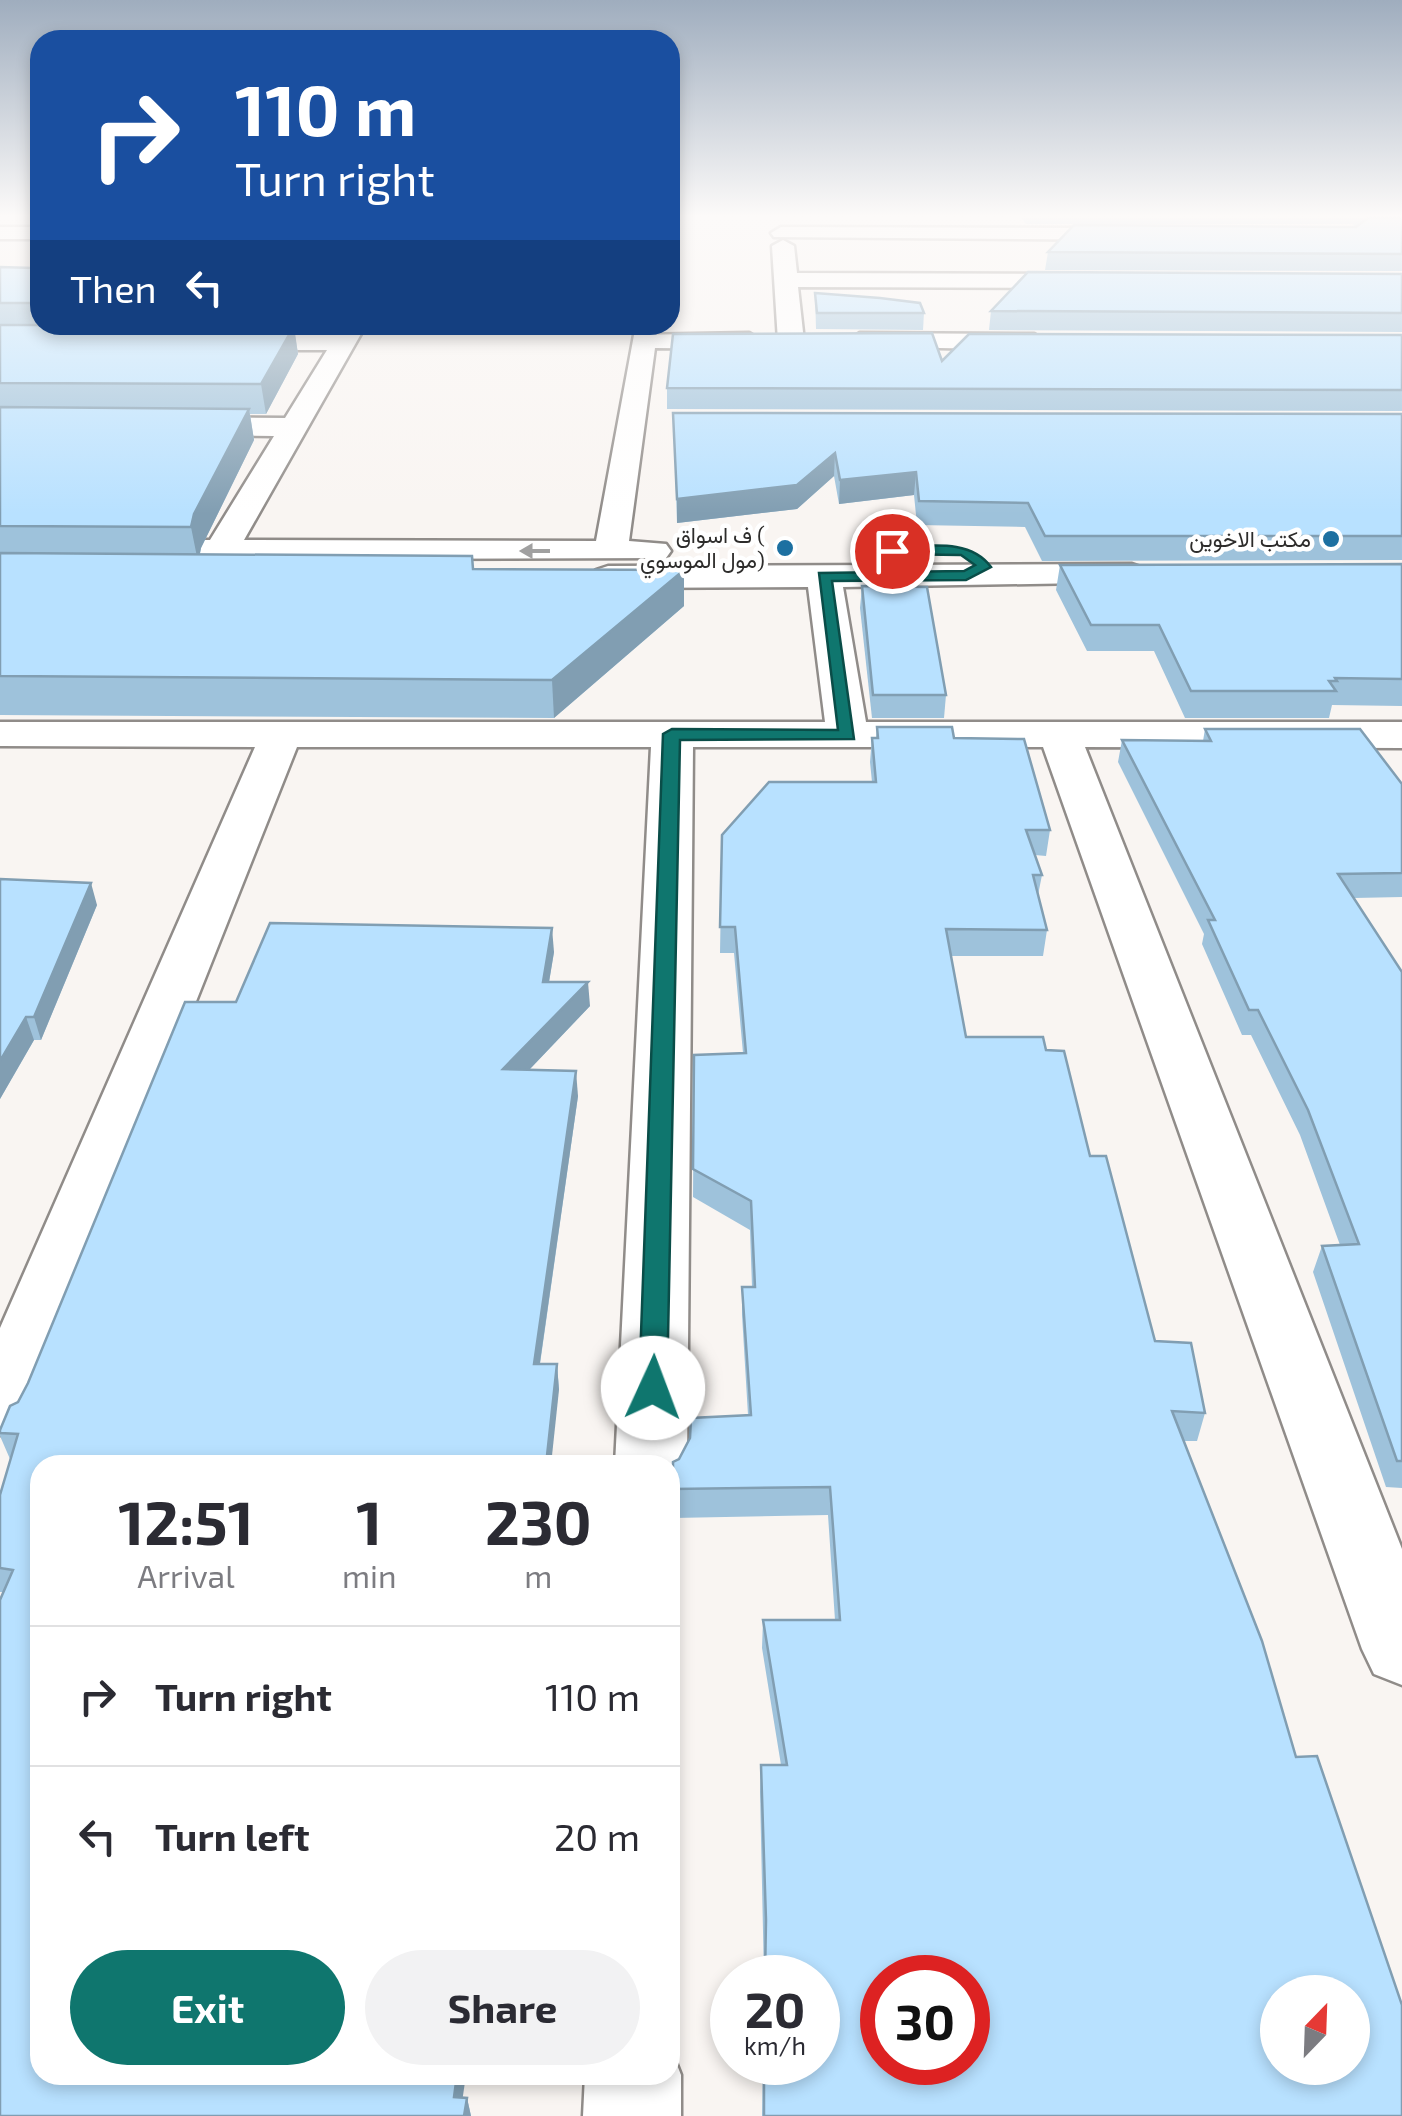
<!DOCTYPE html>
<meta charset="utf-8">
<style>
:root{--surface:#fff;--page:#f2f2f3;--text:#2b2b33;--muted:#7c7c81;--line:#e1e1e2;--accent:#0f766e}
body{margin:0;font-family:"Exo 2",Vazirmatn,sans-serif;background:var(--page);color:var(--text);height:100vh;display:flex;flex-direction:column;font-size:38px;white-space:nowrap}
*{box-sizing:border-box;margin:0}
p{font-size:32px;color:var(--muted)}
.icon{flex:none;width:55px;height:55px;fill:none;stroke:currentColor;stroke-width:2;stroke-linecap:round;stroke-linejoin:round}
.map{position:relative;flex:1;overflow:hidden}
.sheet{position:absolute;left:30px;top:1455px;width:650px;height:630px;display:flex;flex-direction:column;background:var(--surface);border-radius:30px;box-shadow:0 5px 15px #0003}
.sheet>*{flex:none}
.guide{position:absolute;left:30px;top:30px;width:650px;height:305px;border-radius:30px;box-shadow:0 5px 15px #0003;background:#1a4fa0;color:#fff;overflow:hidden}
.needle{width:65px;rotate:23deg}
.buttons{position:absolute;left:1260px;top:1975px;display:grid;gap:20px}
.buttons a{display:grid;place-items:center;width:110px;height:110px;border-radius:50%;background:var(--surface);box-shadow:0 5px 15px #0003;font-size:50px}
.speed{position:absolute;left:710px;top:1955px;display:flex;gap:20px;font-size:50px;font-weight:700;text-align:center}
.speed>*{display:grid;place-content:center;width:130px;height:130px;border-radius:50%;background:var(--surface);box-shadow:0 5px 15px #0003;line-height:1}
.speed small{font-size:25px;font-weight:400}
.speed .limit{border:15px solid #d22;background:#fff;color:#111}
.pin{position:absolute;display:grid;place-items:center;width:85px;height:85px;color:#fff;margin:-42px;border:5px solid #fff;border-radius:50%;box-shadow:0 2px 10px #0007}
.me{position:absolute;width:110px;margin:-55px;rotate:2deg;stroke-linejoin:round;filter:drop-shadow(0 0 8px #0008)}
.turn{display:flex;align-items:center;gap:35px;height:210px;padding:0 40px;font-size:45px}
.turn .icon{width:130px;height:130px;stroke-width:2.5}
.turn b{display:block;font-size:70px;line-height:85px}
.then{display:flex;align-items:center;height:95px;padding:0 40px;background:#0003;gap:20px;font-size:38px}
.eta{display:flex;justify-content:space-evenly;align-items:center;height:170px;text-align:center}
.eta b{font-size:60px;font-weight:700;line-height:70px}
.primary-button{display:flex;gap:20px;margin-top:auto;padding:20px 40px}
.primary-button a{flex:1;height:115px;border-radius:60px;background:var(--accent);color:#fff;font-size:40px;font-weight:700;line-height:115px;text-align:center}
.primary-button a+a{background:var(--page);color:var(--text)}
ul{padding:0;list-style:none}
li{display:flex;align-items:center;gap:30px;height:140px;padding:0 40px;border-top:2px solid var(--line)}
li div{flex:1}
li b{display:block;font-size:38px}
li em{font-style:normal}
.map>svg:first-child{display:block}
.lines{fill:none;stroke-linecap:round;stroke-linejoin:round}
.minor-casing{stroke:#908c89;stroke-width:5}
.minor{fill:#fff;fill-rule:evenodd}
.wall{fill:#9ec2db}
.shaded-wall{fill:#819eb2}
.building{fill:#b8e1ff;stroke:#819eb2;stroke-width:2.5;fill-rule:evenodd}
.oneway{fill:#a0a0a0}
.route{fill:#0f766e;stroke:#0a4d48;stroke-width:2.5}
.poi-dot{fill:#1d70a1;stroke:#fff;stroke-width:4}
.labels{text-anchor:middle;stroke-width:9;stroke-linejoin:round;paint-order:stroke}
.far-poi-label{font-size:22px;fill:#2d2c2b;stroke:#fff;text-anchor:end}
</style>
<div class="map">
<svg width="1402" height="2116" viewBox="0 0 1402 2116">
<rect width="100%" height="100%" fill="#f9f5f2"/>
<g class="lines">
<!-- minor casing -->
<g class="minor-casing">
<g id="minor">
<rect x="0" y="227" width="40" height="12"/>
<polygon points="781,227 1138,228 1149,234 1138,240 774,237 771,233"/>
<polygon points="783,240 794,246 797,273 1093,274 1104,281 1093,288 798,287 804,341 791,349 778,341 772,246"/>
<polygon points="342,325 366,325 244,540 596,541 634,335 749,333 762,341 749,349 655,348 629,541 666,544 671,551 666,558 0,560 0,540 210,540 274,436 178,435 168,432 164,426 168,420 178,417 285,418 327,350 223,350 210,342 223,334 336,334"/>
<polygon points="860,333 1034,334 1047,342 1034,350 851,346 847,341"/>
<polygon points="1132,564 1144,568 1150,575 1144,582 843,587 866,722 1402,722 1402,748 1085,747 1402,1549 1402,1685 1374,1674 1362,1649 1043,747 693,747 687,1465 676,1486 670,1488 670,1465 615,1465 651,747 297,747 35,1407 25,1426 0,1435 0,1328 255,747 0,746 0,722 825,722 808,587 608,588 596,584 590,577 596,570 608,566"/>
<polygon points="670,2047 681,2075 681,2116 583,2116 585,2075 670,2075"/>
</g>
</g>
<!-- minor -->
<use href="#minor" class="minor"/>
</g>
<!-- wall -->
<g class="wall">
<polygon points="1021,218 1402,218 1402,271 1045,270 1048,252 1356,227 1352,224 1026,224"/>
<polygon points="40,264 40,325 318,325 314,330 294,330 298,354 266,414 250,414 254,440 201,548 200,554 474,569 684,606 554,718 0,715 0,267 34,268"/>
<polygon points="1402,274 1402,332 989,330 991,311"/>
<polygon points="815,293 924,313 923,330 816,329"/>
<polygon points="1402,335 1402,411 667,409 667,388 942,361"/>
<polygon points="1402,414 1402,560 1042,561 1025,527 917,525 914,495 839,504 834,476 797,509 677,523 674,435"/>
<polygon points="1402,564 1402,706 1332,705 1329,718 1185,718 1154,651 1087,651 1056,590 1060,565"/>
<polygon points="862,586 946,695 944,718 872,718 860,608"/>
<polygon points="877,727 954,738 1050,830 1046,856 1035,855 1042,875 1038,895 1047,930 1043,956 951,956 966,1037 1046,1050 1090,1156 1155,1341 1205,1413 1197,1441 1183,1441 1402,2116 762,2116 763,2062 818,2062 818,1978 764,1978 760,1792 761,1765 781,1765 762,1648 763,1620 835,1620 828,1515 673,1518 673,1462 748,1415 742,1315 742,1287 752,1287 750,1230 693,1197 694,1055 743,1053 734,953 720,953 722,835 872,782 870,762 872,738 876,738"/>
<polygon points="1205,729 1402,784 1402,897 1354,898 1402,972 1402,1488 1386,1487 1313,1272 1322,1246 1340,1245 1300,1135 1251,1035 1242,1035 1202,944 1204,934 1118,762 1122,740 1203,741"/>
<polygon points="0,879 97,905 41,1040 34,1040 0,1099"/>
<polygon points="554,952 549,982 590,1006 529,1070 578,1096 540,1364 557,1364 559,1390 40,1465 462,2098 467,2098 471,2116 0,2116 3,1592 0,1592 0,1495 10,1459 0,1436 0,1430 18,1402 236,1002"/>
</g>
<!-- shaded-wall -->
<g class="shaded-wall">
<polygon points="294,326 298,354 266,414 261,384"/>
<polygon points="249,409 254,440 201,548 198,562 191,527 194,514"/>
<polygon points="835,453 834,476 797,509 677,523 677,499"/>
<polygon points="916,472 914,495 839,504 840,480"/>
<polygon points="684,570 684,606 554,718 552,680"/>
<polygon points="91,883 97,905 41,1040 34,1017"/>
<polygon points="552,928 554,952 545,1006 543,982"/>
<polygon points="588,982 590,1006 506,1094 503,1069"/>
<polygon points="26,1017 34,1040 0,1099 0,1061"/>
<polygon points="576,1071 578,1096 536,1390 534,1364"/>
<polygon points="557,1364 559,1390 551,1465 546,1465"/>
<polygon points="457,2075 466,2075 460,2116 454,2097"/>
<polygon points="467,2098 471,2116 464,2116"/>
</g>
<!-- building -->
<g class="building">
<polygon points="1368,218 1402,218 1402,254 1048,252 1074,225 1356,227"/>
<polygon points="38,264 40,264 40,303 0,303 0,267 34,268"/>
<polygon points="1028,272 1402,274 1402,313 991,311"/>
<polygon points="815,293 880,298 920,303 924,313 817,313"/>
<polygon points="0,325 40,325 294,326 261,384 0,383"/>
<polygon points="932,333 942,361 969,334 1402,335 1402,390 667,388 673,334"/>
<polygon points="0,407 249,409 194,514 191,527 0,526"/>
<polygon points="673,413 1402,414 1402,536 1045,536 1028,503 919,501 916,472 840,480 835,453 797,485 677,499"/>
<polygon points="0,553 472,556 473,569 684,570 552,680 0,676"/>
<polygon points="1402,564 1402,679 1335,678 1337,681 1329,681 1336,691 1191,691 1159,625 1091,625 1060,565"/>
<polygon points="862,586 927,587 946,695 873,695"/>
<path d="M877,727h75l2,11 70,1 26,91h-24l16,45h-9l14,55 -101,-1 20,108h77l3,13 18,1 26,105h16l49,185 36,2 14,70 -33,-2 90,230 34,116 21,-1 85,249v111h-638v-54h54v-84h-53l1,-58 -5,-155h26l-24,-145h77l-10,-133 -157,2v-27l6,-3 11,-21 1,-20 60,-3 -9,-128h13l-4,-86 -58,-32 1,-114 52,-2 -11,-126h-15l2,-92 47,-53h107l-4,-44h6zM882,1978h86v84h-86zM1278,1992h74v76h-74z"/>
<polygon points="1205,729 1360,729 1402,784 1402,873 1338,874 1402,972 1402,1461 1397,1461 1322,1246 1359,1244 1308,1110 1258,1010 1249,1010 1208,920 1215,920 1122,740 1211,741"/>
<polygon points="0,879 91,883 34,1017 26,1017 0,1061"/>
<polygon points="270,923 552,928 543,982 588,982 503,1069 576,1071 534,1364 557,1364 546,1465 40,1465 40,2075 457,2075 454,2097 467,2098 464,2116 0,2116 0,1600 13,1570 0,1568 0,1495 18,1434 0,1433 0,1430 10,1406 18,1402 28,1383 185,1002 236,1002"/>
</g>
<!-- one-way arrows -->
<defs><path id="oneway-solid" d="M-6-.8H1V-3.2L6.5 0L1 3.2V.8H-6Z" transform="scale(2.5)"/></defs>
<use class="oneway" href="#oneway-solid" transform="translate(535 551) rotate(-180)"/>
<!-- sky -->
<linearGradient id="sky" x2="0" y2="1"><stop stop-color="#9fadbe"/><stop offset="0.42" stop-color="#fcfaf9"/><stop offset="1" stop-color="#fcfaf9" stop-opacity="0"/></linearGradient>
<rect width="1402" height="514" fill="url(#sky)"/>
<!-- route -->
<path class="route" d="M892,547c34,0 77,-10 99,20l-25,13 -134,1 22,158 -174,1 -13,648 -4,8 -10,3 -10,-3 -4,-8 24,-654 9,-5 166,1 -19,-157 145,-2 11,-6 -14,-10 -74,-1v-6z"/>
<!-- markers -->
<g class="poi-dot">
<circle cx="1331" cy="539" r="10"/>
<circle cx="785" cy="548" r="10"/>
</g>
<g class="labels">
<!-- far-poi labels -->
<g class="far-poi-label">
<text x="765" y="543">ف اسواق (<tspan x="765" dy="25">مول الموسوي)</tspan></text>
<text x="1311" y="547">مكتب الاخوين</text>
</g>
</g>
</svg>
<div class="buttons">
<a><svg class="needle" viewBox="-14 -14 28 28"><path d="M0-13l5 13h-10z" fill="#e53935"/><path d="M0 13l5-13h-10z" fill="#7c7c81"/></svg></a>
</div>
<div class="speed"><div>20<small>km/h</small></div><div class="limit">30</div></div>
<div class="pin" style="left:892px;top:551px;background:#d93025"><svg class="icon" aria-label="arrive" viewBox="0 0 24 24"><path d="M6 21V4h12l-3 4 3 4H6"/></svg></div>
<svg class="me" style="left:653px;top:1388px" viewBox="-20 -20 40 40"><circle r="19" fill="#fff"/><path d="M0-13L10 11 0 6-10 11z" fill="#0f766e"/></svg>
<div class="guide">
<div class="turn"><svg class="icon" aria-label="right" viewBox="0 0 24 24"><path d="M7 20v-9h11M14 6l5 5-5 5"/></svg><div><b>110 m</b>Turn right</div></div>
<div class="then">Then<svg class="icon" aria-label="left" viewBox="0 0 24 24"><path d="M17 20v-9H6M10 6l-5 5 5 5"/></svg></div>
</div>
<section class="sheet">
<div class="eta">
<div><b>12:51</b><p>Arrival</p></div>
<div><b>1</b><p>min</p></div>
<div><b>230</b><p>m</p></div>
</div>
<ul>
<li><svg class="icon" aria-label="right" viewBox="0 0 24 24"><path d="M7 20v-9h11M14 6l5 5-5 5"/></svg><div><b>Turn right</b></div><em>110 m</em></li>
<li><svg class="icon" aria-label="left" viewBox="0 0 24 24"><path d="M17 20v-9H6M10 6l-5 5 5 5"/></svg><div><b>Turn left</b></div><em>20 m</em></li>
</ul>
<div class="primary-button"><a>Exit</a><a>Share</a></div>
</section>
</div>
